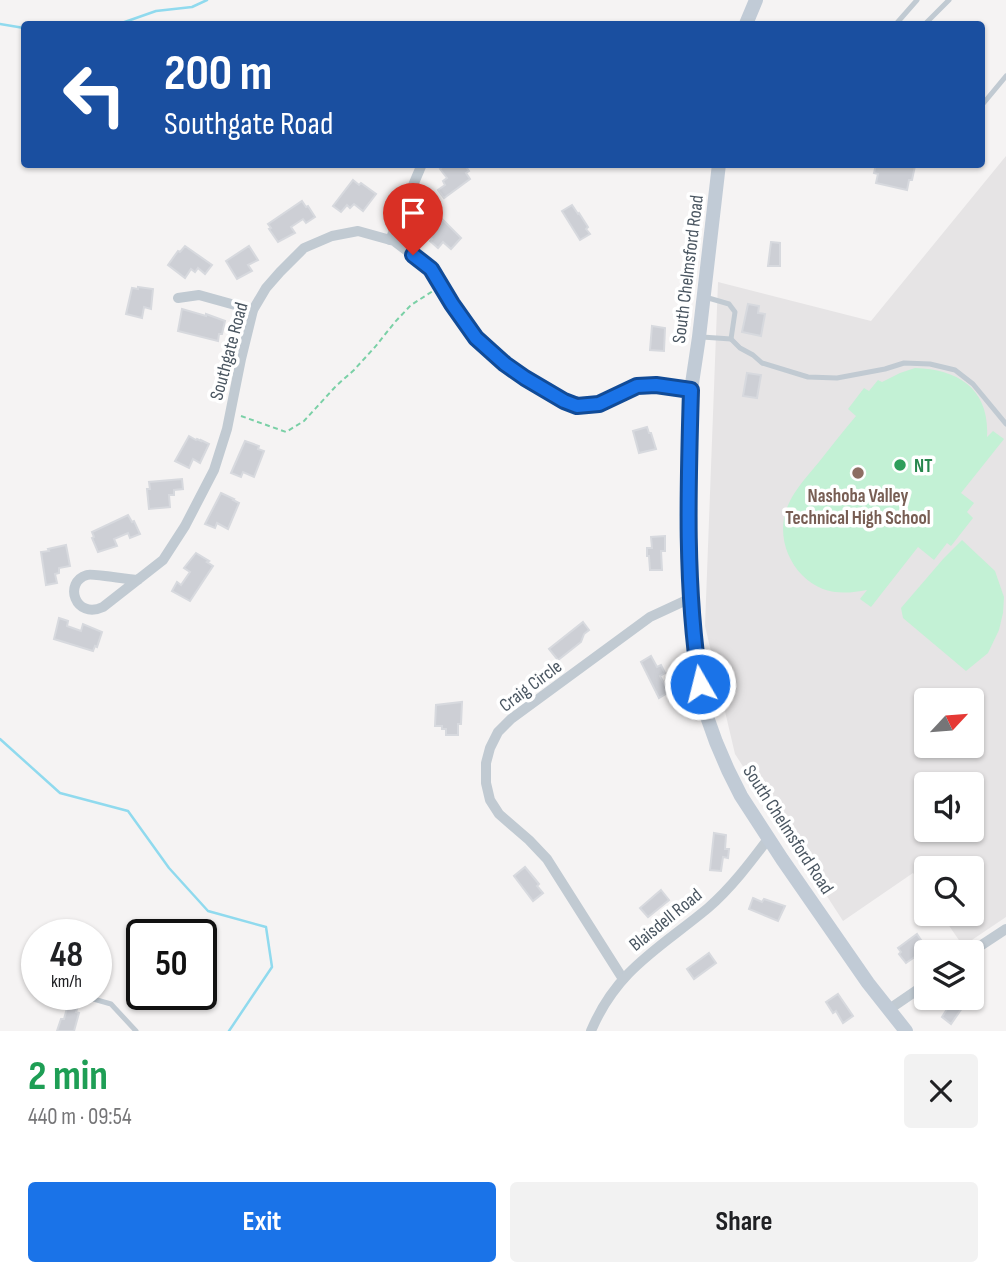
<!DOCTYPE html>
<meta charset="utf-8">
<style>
:root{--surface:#fff;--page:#f2f2f2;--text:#202124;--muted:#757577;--accent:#1a73e8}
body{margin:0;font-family:"Sofia Sans Condensed",sans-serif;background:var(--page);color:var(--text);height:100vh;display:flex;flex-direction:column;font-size:26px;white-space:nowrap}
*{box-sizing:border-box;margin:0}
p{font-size:23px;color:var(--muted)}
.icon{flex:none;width:38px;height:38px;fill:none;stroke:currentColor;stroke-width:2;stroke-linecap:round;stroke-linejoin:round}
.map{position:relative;height:1031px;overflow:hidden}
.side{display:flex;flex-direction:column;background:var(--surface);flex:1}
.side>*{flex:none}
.hud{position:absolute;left:21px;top:21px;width:964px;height:147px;border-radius:7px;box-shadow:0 2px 5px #0004;background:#1a4fa0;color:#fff;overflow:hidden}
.needle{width:46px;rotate:64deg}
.tools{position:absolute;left:914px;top:688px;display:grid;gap:14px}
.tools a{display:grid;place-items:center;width:70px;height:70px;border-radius:7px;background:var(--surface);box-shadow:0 2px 5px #0004;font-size:35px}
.speed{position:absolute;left:21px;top:919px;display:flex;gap:14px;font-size:35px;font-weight:700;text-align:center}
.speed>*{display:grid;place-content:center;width:91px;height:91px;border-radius:50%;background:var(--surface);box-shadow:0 2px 5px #0004;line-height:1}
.speed small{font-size:18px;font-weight:400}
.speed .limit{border:4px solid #111;border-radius:10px;background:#fff;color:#111}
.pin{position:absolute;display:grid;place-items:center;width:60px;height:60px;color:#fff;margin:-72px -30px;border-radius:50% 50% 50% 0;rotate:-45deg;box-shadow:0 0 7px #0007}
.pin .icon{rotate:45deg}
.me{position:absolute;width:77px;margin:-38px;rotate:352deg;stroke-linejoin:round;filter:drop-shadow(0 0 5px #0008)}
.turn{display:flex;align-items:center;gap:24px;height:147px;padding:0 28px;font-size:32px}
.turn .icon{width:91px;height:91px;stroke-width:2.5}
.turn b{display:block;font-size:49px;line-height:60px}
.round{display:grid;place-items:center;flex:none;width:74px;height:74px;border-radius:7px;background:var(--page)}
.overview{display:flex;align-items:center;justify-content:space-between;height:119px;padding:0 28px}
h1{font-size:42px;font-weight:700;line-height:52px;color:#1e9e55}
.primary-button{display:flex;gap:14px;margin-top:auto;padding:14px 28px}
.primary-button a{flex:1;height:80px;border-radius:7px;background:var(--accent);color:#fff;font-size:28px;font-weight:700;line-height:80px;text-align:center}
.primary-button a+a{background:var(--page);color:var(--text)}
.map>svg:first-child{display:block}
.education{fill:#e6e4e5;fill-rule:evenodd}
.green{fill:#c3f1d5}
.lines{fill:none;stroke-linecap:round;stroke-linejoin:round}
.stream{stroke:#90daee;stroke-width:2.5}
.building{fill:#cdcfd5;stroke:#d7d9de;stroke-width:2}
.path{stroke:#7ad0a6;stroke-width:2;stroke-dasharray:5 3.5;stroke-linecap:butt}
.service{stroke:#c1cad2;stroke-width:5}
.minor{stroke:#c1cad2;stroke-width:10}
.secondary{stroke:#c1cbd6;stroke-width:14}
.route-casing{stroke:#114b97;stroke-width:18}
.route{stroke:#1a73e8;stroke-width:12}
.leisure-dot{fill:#2e9e5b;stroke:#fff;stroke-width:2.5}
.education-dot{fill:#8d6e63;stroke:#fff;stroke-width:2.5}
.labels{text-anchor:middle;stroke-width:7;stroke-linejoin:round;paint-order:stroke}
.street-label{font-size:19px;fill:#4a5661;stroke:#fff}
.leisure-label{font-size:19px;font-weight:bold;fill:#27864d;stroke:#fff;text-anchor:start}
.education-label{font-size:19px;font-weight:bold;fill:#785e54;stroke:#fff}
</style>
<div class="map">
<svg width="1006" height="1031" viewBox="0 0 1006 1031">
<rect width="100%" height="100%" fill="#f5f3f3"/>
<!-- education -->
<path class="education" d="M1006,156v761l-43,29 -22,-32h30v-46h-45v23l-13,-18 -70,48 -108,-167 -30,-128 13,-344 153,39zM926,700h45v46h-45zM926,784h45v46h-45z"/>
<!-- green -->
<g class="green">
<path d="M915,368c44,1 75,22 72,69l6,-6 11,8 -43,54 13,10 -7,9 6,6 -22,28 -4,-3 -13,17 -16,-13 -47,60 -11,-8 7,-9c-25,5 -46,4 -65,-15 -19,-20 -25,-49 -12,-74 7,-14 19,-27 29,-39 12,-15 24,-31 37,-46l-8,-7 16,-21 5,3 9,-11 4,2 18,-9z"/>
<polygon points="962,540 995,571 1004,597 1003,613 999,630 988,653 966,671 903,618 901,608 944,558"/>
</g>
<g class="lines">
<!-- stream -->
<g class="stream">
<polyline points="0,24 24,28"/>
<polyline points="119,24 156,11 192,7 207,0"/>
<polyline points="0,739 60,793 128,811 169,868 208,911 266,927 272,967 229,1031"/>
</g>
</g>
<!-- building -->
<g class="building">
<polygon points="446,164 464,164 469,171 466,173 470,179 444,198 438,190 445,185 443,181 447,178 440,169"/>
<polygon points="876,164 915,166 912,180 909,180 907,190 876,183 878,174 874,173"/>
<polygon points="353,180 359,185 361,183 376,194 363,211 354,204 350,208 347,205 341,212 333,206"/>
<polygon points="302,201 306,207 308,206 315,217 306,223 303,219 291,227 295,233 278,242 269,229 271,228 268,224"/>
<polygon points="572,205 578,214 579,213 588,227 586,229 590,234 580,240 562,211"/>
<polygon points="441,218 461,238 451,249 443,242 438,248 430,241 432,239 425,232"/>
<polygon points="771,242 780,243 780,266 768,266"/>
<polygon points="185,246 212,265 205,274 198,268 195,272 191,269 185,278 168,265 178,251 180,252"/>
<polygon points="249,246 258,260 248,265 252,271 237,279 226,261"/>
<polygon points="138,287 153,289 151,309 144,307 142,318 126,314 132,288 138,289"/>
<polygon points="748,304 759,306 758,313 765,314 761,336 742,332"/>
<polygon points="182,309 206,316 206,314 225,321 222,334 219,334 218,341 178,331"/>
<polygon points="652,326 665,328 664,351 650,350"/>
<polygon points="747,373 761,375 757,398 743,396"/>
<polygon points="647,427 649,433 651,433 656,449 639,453 633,431"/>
<polygon points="189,436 196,440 197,439 201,441 201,440 209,444 200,463 193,459 189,468 175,461"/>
<polygon points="245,441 259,446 258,449 264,451 254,477 243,472 241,477 231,473"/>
<polygon points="182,479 183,489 174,490 174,495 169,495 170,507 149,509 147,489 150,489 149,482"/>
<polygon points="221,493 234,499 233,500 239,503 228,529 217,523 215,528 205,524"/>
<polygon points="128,515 132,522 134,521 140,534 130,538 128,533 114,539 117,546 98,552 92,538 94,537 92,532"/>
<polygon points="665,536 665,551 661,551 662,570 650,570 649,556 647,556 647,548 652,548 651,537"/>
<polygon points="66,545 70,566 59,568 59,573 55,574 57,583 46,585 41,552 49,551 48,549"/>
<polygon points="196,553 209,561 207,562 213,566 190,601 172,591 177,582 181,585 190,572 184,568"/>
<polygon points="59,618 68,621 67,626 81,631 83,624 102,632 97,647 95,646 93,651 54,639"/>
<polygon points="583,622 589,630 584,634 581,642 558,660 549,649"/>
<polygon points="651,656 657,667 661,665 665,673 660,676 669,692 659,698 641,662"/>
<polygon points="462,702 461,724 458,724 458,735 446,735 446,729 442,729 442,726 435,726 436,705"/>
<polygon points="714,833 726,835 725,849 729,849 728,858 723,857 721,871 710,870"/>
<polygon points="525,867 539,884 537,886 543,893 533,901 514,876"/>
<polygon points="661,890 669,900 648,917 640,908"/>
<polygon points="753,898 762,902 764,899 785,906 778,921 749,909"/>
<polygon points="917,934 923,943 915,949 919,954 906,963 899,954 901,952 898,948"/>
<polygon points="709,953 716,963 694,979 687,969"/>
<polygon points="838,994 853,1016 843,1023 836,1011 833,1013 826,1002"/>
<polygon points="954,998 963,998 967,1001 951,1024 942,1017"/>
<polygon points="69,1001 79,1004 76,1012 79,1013 74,1031 57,1031 61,1019 64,1019"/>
</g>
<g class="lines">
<!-- path -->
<polyline class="path" points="241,416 286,432 304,421 336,386 354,370 375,347 395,322 411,305 433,291"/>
<!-- service -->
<g class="service">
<polyline points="896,24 917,0"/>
<polyline points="925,24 949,0"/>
<polyline points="982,105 1006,76"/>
<polyline points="702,337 731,339 735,312 729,304 705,297"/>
<polyline points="731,339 740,348 753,355 762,363 808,377 837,378 885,369 904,363 930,364 955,370 973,384 1006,424"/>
<polyline points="85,994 90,998 111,1004 136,1031"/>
</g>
<!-- minor -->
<g class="minor">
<polyline points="390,240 422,164"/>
<polyline points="178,298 199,295 253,310"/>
<path d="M138,580c-10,0 -45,-7 -51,-5 -24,7 -12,45 16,32l60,-47 22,-34 29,-56 13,-41 14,-70 12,-49 13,-22 14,-16 24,-24 28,-12 26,-5 36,10 37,28 21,35 24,34 29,26 20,14 39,23 13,5 22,-2 38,-18 19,-1 35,5"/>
<polyline points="971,952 1006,929"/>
<polyline points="623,979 547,859 529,840 499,814 490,800 486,783 486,763 490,748 498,732 511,719 650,617 691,598"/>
<polyline points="888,1010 926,984"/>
<path d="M591,1031c26,-62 69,-83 117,-123 23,-20 42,-45 60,-69"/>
</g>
<!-- secondary -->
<g class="secondary">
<polyline points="746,24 756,0"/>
<polyline points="719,164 699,337 691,390 688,504 691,609 700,684 706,714 716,742 728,770 741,796 782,859 868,983 906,1031"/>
</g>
</g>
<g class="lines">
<!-- route casing -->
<g class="route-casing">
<path id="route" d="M413,255l18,14 21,35 24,34 29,26 20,14 39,23 13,5 22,-2 38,-18 19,-1 35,5c-3,99 -6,197 9,294"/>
</g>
<!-- route -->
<use href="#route" class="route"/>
</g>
<!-- markers -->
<circle class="leisure-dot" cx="900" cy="465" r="7"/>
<circle class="education-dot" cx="858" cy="473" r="7"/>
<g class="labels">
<!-- street labels -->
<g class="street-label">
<text transform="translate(687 269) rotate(-83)" y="7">South Chelmsford Road</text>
<text transform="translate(228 351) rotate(-75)" y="7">Southgate Road</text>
<text transform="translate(530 685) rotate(-37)" y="7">Craig Circle</text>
<text transform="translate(789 829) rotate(57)" y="7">South Chelmsford Road</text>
<text transform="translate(665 919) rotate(-39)" y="7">Blaisdell Road</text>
</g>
<!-- leisure labels -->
<g class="leisure-label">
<text x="914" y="472">NT</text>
</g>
<!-- education labels -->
<g class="education-label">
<text x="858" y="502">Nashoba Valley<tspan x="858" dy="22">Technical High School</tspan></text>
</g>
</g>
</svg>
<div class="tools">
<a><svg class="needle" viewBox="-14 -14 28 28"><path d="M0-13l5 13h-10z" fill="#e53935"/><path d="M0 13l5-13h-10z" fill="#757577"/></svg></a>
<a><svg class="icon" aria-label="sound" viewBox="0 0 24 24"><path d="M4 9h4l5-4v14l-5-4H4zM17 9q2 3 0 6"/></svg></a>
<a><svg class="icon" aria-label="search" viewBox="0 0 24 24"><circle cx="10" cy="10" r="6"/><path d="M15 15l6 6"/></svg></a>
<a><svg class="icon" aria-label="layers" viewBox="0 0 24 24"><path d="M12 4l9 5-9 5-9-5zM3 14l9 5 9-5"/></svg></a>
</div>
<div class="speed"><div>48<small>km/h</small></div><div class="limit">50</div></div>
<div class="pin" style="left:413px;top:255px;background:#d93025"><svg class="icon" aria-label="arrive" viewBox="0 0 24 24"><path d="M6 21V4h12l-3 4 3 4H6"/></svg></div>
<svg class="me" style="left:700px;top:684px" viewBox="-20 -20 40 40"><circle r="17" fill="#1a73e8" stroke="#fff" stroke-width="3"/><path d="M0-11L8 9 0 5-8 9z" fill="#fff"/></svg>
<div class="hud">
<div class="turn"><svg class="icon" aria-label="left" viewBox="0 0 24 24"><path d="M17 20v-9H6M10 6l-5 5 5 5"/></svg><div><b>200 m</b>Southgate Road</div></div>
</div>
</div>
<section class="side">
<div class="overview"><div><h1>2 min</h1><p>440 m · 09:54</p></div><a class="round"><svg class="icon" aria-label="close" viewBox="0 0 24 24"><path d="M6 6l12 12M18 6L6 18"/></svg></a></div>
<div class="primary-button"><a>Exit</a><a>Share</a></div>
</section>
